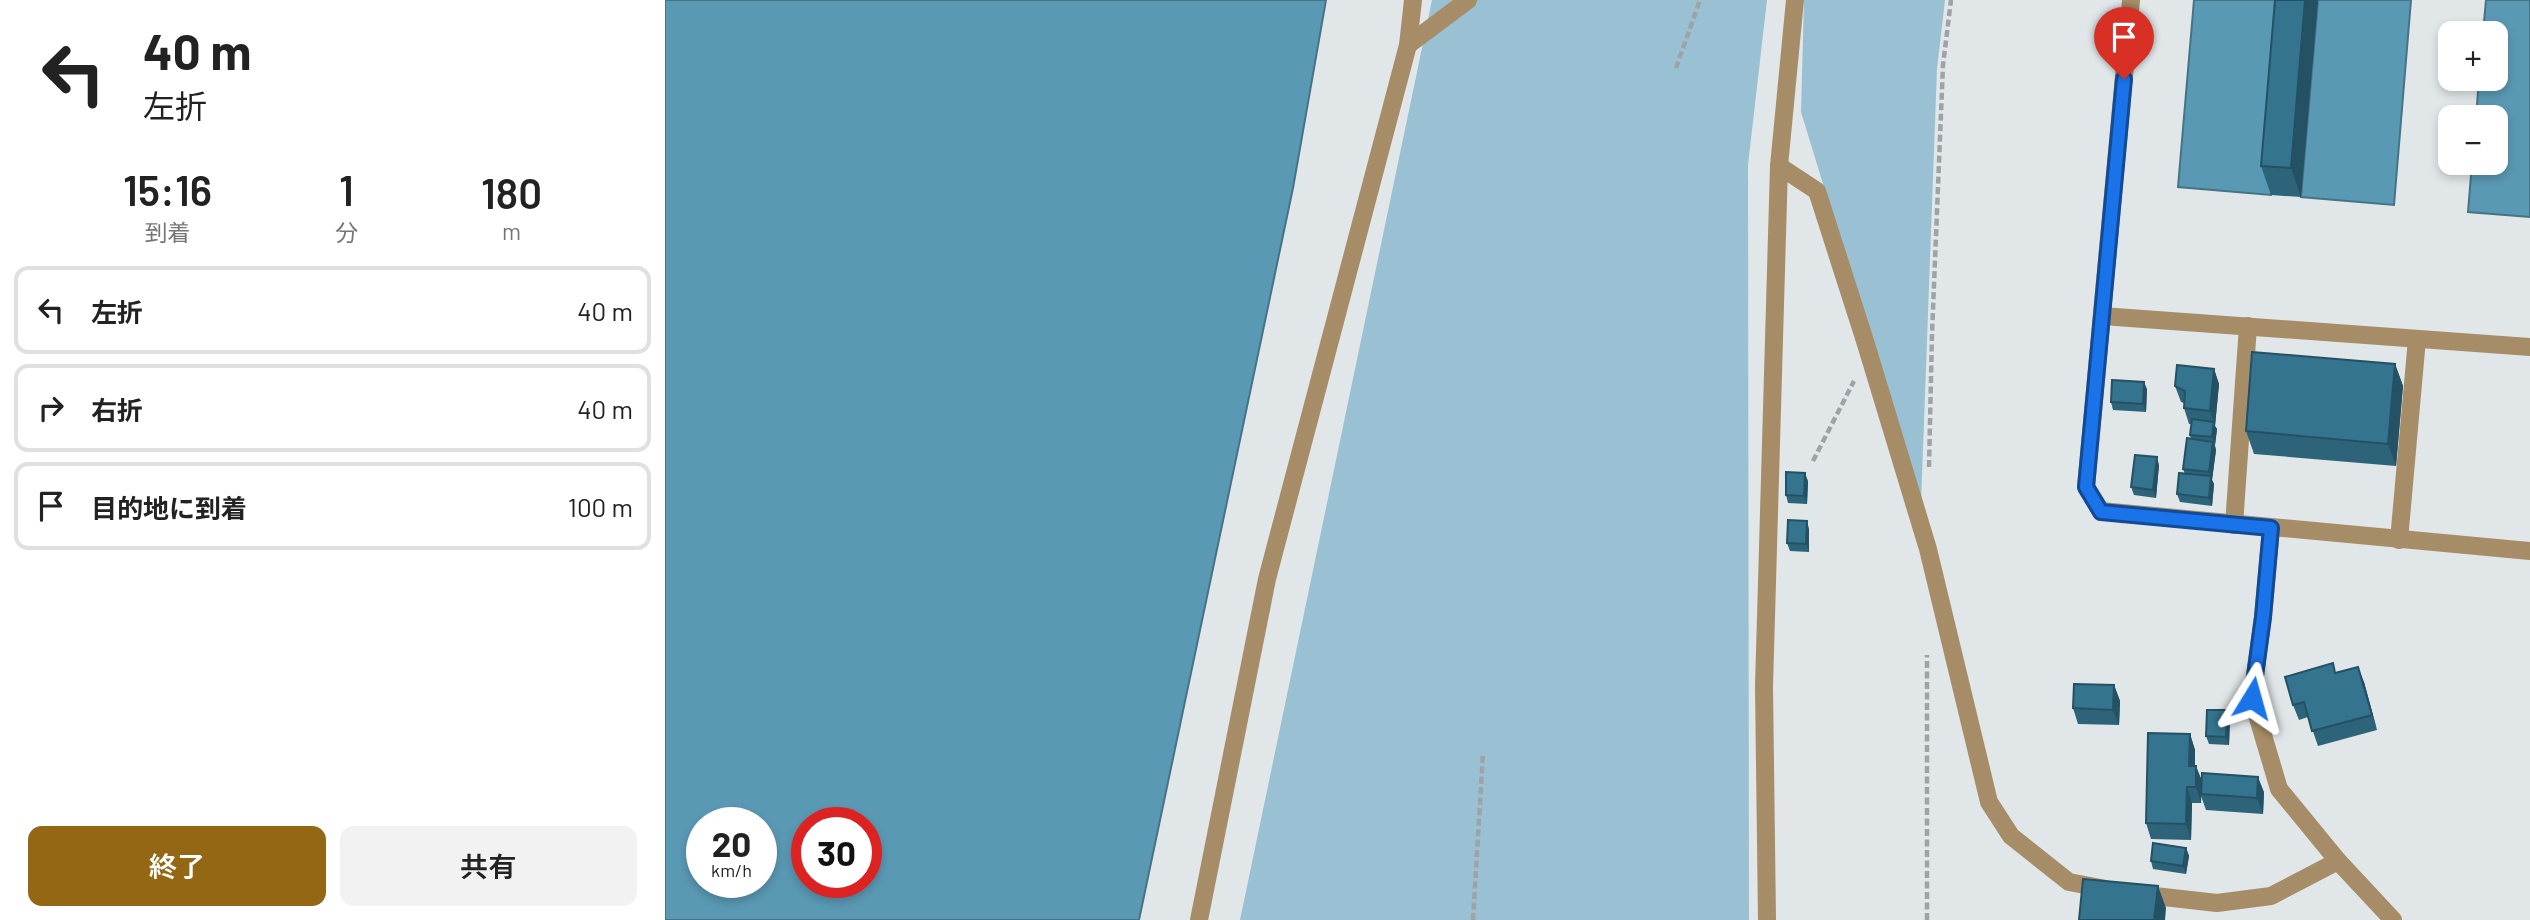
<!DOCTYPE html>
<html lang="ja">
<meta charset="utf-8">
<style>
:root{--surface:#fff;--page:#f2f2f2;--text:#222;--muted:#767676;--line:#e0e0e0;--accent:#946714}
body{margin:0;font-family:Barlow,"Noto Sans JP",sans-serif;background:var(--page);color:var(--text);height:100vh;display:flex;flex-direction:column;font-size:26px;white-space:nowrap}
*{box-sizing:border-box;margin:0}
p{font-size:23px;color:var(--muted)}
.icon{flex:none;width:38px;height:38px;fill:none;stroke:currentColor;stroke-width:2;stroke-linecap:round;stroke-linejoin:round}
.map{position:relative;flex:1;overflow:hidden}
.panel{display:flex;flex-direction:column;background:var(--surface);width:665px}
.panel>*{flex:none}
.top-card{background:#fff;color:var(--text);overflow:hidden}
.controls{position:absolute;left:1773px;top:21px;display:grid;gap:14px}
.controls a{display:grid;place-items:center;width:70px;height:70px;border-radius:14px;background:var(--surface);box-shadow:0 4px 10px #0003;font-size:35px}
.speed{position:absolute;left:21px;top:807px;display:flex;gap:14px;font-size:35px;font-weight:700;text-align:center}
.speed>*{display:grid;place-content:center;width:91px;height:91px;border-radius:50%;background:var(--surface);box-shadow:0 4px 10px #0003;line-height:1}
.speed small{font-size:18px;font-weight:400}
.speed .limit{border:10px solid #d22;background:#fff;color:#111}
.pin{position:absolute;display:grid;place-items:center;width:60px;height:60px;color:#fff;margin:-72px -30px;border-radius:50% 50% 50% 0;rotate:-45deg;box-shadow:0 0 7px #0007}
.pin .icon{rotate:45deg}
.me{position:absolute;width:77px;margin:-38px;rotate:8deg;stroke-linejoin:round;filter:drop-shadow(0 0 5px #0008)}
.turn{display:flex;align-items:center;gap:24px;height:147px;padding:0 28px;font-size:32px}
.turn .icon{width:91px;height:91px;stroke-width:2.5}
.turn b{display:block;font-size:49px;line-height:60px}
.eta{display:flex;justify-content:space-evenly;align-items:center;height:119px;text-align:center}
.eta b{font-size:42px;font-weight:600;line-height:49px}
.button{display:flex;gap:14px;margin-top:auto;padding:14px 28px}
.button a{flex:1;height:80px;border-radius:14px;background:var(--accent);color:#fff;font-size:28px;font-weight:600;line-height:80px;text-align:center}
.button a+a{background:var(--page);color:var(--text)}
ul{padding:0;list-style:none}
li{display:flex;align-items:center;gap:21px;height:88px;margin:0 14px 10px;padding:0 14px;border:4px solid var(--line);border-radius:14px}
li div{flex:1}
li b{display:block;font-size:26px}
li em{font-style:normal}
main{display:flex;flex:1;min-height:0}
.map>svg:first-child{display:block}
.green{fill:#9ac1d3}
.water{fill:#5a99b4;stroke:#467386;stroke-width:2;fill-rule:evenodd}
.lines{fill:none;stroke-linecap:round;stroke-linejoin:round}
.path{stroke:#9ea3a4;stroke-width:4.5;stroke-dasharray:7 3.5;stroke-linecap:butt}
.minor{stroke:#a78d67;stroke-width:18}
.wall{fill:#2d647a}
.shaded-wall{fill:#245163}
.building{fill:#34748e;stroke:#245163;stroke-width:2}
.route-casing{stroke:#114b97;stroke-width:18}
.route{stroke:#1a73e8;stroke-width:12}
</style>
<main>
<section class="panel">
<div class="top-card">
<div class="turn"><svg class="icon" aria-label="left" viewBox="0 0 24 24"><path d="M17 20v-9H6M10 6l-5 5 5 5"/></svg><div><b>40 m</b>左折</div></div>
</div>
<div class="eta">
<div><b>15:16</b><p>到着</p></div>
<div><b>1</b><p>分</p></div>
<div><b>180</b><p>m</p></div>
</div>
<ul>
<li><svg class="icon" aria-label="left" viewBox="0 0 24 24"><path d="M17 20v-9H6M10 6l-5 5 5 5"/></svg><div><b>左折</b></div><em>40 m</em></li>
<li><svg class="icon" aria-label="right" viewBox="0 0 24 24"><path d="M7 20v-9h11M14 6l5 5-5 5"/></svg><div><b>右折</b></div><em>40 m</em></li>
<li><svg class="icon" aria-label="arrive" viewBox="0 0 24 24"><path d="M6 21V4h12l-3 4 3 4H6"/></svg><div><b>目的地に到着</b></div><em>100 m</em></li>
</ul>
<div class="button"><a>終了</a><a>共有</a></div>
</section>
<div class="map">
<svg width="1865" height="920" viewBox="0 0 1865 920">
<rect width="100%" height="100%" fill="#e1e7e9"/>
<!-- green -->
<g class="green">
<polygon points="767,0 1102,0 1083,165 1084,920 575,920"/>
<polygon points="1139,0 1280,0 1272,69 1256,504 1136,112"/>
</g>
<!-- water -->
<g class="water">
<path d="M0,0h661l-33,188 -154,732h-474zM37,822h59v60h-59zM142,822h59v60h-59z"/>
<polygon points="1529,0 1623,0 1606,195 1513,187"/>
<polygon points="1653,0 1746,0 1729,205 1636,197"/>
<polygon points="1821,0 1865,0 1865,217 1803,212 1807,163 1830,163 1830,117 1811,117 1814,79 1830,79 1830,33 1818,33"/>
</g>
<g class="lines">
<!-- path -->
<g class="path">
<polyline points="1011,68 1035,0"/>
<polyline points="1148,461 1189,381"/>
<polyline points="1264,467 1267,334 1278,65 1286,0"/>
<polyline points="808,920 818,753"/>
<polyline points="1262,920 1262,655"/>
</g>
<!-- minor -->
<g class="minor">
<polyline points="1466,0 1421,487 1436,511 1865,551"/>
<polyline points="743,45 803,0"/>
<polyline points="1114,166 1152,191 1200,341 1263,549 1324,802 1346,836 1404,882 1441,889"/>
<polyline points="1437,316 1865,347"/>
<polyline points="1569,525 1583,326"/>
<polyline points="1606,528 1598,617 1587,698 1614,789 1673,861 1728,920"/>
<polyline points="1734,540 1752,339"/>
<polyline points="1472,894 1552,903 1606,896 1673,861"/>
<polyline points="534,920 602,579 743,45 748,0"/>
<polyline points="1102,920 1099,686 1114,166 1130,0"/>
</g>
</g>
<!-- wall -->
<g class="wall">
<polygon points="1610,0 1653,0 1636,197 1606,195 1596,166"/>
<polygon points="1730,364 1738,386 1731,466 1589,454 1581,431"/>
<polygon points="1549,369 1554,384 1550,426 1552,429 1550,445 1551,450 1547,480 1549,484 1547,506 1515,502 1512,494 1520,474 1518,469 1526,439 1525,435 1526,424 1524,424 1519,408 1519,403 1516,402 1510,386"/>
<polygon points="1482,389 1481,412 1448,410 1446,402"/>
<polygon points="1494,465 1491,498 1469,495 1466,487"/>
<polygon points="1143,481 1142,504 1123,503 1121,495"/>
<polygon points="1144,529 1144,552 1125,551 1122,543"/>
<polygon points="1671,673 1699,682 1712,730 1653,746 1643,717 1634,720 1628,705"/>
<polygon points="1449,685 1455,701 1454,725 1413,724 1408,708"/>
<polygon points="1565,718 1564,745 1544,744 1541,736"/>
<polygon points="1525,734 1530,750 1530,766 1537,781 1599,792 1598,814 1541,810 1536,796 1536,803 1527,803 1526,840 1486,839 1481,823"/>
<polygon points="1521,848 1524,856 1521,874 1488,869 1486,861"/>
</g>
<!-- shaded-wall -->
<g class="shaded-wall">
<polygon points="1640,0 1653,0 1636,197 1626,168"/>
<polygon points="1730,364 1738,386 1731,466 1723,444"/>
<polygon points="1549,369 1554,384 1550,426 1552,429 1550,445 1547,437 1549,422 1545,411"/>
<polygon points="1479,382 1482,389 1481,412 1478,404"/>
<polygon points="1548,442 1551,450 1547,480 1549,484 1547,506 1544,498 1546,477 1544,472"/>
<polygon points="1492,457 1494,465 1491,498 1488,490"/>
<polygon points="1140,473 1143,481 1142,504 1139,496"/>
<polygon points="1142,521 1144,529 1144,552 1141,544"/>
<polygon points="1693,667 1699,682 1712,730 1707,715"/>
<polygon points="1449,685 1455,701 1454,725 1448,710"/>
<polygon points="1562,710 1565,718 1564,745 1561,737"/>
<polygon points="1525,734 1530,750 1530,781 1524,766"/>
<polygon points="1531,766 1537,781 1536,803 1531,787"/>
<polygon points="1593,777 1599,792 1598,814 1592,798"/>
<polygon points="1522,787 1527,803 1526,840 1521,824"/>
<polygon points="1521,848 1524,856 1521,874 1518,866"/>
<polygon points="1493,886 1501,908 1500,920 1489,920"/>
</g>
<!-- building -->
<g class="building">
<polygon points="1610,0 1640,0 1626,168 1596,166"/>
<polygon points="1587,352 1730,364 1723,444 1581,431"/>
<polygon points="1512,365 1549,369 1545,411 1519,408 1520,391 1510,386"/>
<polygon points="1447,380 1479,382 1478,404 1446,402"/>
<polygon points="1527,419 1549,422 1547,437 1525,435"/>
<polygon points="1522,438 1548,442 1544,472 1518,469"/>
<polygon points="1470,455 1492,457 1488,490 1466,487"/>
<polygon points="1121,472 1140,473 1139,496 1121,495"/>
<polygon points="1514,473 1546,476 1544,498 1512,494"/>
<polygon points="1123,520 1142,521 1141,544 1122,543"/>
<polygon points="1668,663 1670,673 1693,667 1707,715 1647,731 1639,702 1628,705 1620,677"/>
<polygon points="1409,684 1449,685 1448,710 1408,708"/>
<polygon points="1542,710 1562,710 1561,737 1541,736"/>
<polygon points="1483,733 1525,734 1524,766 1531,766 1531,787 1522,787 1521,824 1481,823"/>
<polygon points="1537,773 1593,777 1592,798 1536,794"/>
<polygon points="1488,843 1521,848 1518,866 1486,861"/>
<polygon points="1418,879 1493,886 1489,920 1414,920"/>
</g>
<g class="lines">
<!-- route casing -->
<g class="route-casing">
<polyline id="route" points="1459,79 1421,487 1436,512 1606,528 1598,617 1587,698"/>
</g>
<!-- route -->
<use href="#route" class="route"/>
</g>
</svg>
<div class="controls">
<a>+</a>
<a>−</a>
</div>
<div class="speed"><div>20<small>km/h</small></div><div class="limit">30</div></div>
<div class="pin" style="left:1459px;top:79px;background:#d93025"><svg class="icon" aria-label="arrive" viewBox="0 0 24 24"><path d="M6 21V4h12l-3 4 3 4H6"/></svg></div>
<svg class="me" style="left:1587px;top:698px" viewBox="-20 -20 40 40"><path d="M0-17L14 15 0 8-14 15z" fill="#1a73e8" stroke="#fff" stroke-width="4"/></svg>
</div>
</main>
